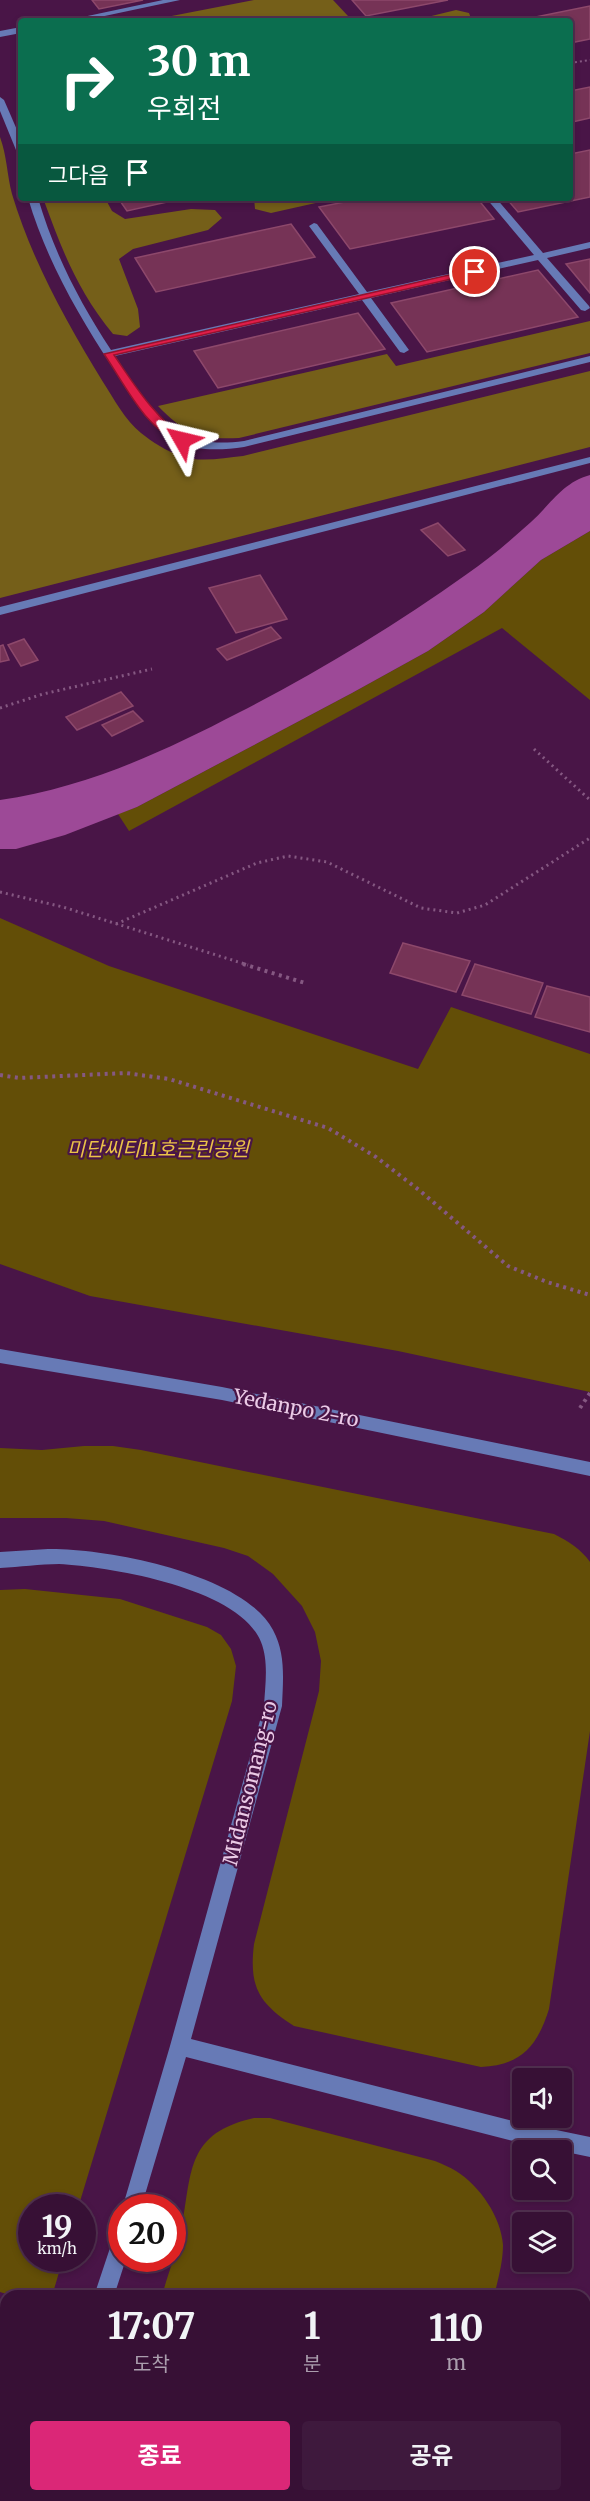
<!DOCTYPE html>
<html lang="ko">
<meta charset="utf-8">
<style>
:root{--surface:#371035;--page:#3e193d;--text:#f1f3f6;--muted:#aa9dad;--line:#513050;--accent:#db2777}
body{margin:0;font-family:Merriweather,"Noto Sans KR",serif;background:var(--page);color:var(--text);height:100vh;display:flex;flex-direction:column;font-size:22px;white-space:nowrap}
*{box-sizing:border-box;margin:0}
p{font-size:20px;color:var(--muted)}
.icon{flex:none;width:33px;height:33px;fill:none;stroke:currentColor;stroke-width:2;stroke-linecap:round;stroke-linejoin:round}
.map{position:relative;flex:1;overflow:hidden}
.details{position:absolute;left:0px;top:2290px;width:591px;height:212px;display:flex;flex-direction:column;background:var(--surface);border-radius:18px 18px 0 0;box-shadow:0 3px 9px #0003,0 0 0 2px var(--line)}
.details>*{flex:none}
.top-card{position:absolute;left:18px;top:18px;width:555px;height:183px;border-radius:6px;box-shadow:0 3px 9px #0003,0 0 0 2px var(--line);background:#0b6e4f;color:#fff;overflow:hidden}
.fabs{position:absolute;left:512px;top:2068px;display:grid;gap:12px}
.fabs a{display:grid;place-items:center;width:60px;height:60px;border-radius:6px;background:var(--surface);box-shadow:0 3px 9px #0003,0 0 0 2px var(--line);font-size:30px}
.speed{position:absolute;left:18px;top:2194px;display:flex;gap:12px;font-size:30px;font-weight:700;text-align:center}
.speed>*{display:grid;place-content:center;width:78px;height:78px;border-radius:50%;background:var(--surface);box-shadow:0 3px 9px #0003,0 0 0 2px var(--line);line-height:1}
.speed small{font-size:15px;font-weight:400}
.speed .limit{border:9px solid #d22;background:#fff;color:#111}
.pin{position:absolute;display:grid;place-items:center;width:51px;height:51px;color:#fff;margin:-26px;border:3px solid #fff;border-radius:50%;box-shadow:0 2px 6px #0007}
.me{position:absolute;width:66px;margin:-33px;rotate:307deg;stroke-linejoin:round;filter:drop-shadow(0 0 4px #0008)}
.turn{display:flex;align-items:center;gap:21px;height:126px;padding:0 30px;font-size:27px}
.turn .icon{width:78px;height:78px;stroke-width:2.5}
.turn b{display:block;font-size:42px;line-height:51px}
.then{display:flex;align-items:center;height:57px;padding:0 30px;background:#0003;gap:12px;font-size:22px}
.eta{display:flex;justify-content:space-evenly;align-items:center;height:102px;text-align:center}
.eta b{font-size:36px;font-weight:700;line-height:42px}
.primary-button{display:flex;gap:12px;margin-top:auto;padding:12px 30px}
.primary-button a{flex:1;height:69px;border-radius:6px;background:var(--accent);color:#fff;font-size:24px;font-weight:700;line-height:69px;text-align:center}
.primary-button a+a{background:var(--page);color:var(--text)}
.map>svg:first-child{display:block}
.green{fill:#634e07}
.forest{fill:#755f19}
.water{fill:#9d4997}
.building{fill:#763356;stroke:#8d486b;stroke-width:1.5}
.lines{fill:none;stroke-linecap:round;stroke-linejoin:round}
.path-far2{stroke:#855882;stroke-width:2;stroke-dasharray:2 3;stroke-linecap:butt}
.path-far1{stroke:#855882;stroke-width:3;stroke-dasharray:2 4;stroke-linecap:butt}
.path{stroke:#855882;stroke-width:4;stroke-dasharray:3 4.5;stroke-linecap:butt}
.minor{fill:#677ab6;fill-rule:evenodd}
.route{fill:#e11d48;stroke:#92132f;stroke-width:1.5}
.labels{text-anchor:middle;stroke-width:4.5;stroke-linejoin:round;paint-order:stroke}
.park-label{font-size:20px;font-style:italic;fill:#ebc248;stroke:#491547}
.street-label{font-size:20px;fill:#eacae6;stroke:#491547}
</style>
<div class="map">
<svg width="590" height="2501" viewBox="0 0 590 2501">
<rect width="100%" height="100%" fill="#491547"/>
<!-- green -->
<g class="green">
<polygon points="590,531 590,700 502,628 129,831 118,814 137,807 352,693 428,651 484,612 541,560"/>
<polygon points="0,918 109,966 418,1069 451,1007 590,1054 590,1392 398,1351 90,1296 0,1264"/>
<path d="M84,1446h29l28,4 413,84c14,7 27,15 36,28v169l-41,278c-12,38 -28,56 -68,58l-187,-41c-36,-23 -45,-40 -40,-82l65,-253 2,-30 -6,-29 -13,-26 -29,-32 -25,-18 -24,-8 -120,-27 -38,-3h-66v-70l42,2z"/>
<polygon points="25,1589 120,1599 207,1627 221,1635 231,1649 236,1666 232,1701 78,2208 32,2208 32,2259 63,2259 52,2296 13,2296 0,2292 0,1590"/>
<path d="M254,2118h16l165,43c7,3 15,6 21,10 24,15 45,46 47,74 0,17 -5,35 -9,51h-332c6,-23 16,-47 20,-70 10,-56 5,-93 72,-108z"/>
<polygon points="126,2496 206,2496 220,2501 141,2501"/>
<polygon points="289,2496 452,2496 451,2501 288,2501"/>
</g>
<!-- forest -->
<g class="forest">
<polygon points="254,0 333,0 348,16 342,21 256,19 236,21 151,20"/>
<polygon points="456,10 469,13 472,21 411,21"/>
<path d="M0,137c7,19 7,38 12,57 20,67 55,129 91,188 11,17 22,38 38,51 11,9 26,18 39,23 20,7 43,2 63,0l347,-85v76l-590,151z"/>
<path d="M43,198h62l7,13 13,8 66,-10 24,1 7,8 -14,12 -75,19 -14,10 19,50 2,18 -13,9 -14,-2c-36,-44 -51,-84 -70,-136z"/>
<polygon points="254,198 338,198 271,213 255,209"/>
<path d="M590,321v32l-351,85c-38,2 -54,-4 -81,-32l229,-52 9,12z"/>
</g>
<!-- water -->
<path class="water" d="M590,475v56l-49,29 -57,52 -56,39 -76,42 -215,114 -72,28 -49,14h-16v-49c85,-12 163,-48 238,-87 80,-41 156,-87 229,-139 22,-15 44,-34 64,-52 19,-17 32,-40 59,-47z"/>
<!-- building -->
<g class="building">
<polygon points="92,0 143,0 99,9"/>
<polygon points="352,0 448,0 366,16"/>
<polygon points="590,6 590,39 570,43 570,21 516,21"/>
<polygon points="590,87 590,118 572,122 570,91"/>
<polygon points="590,150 590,197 518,212 506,198 570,198 570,154"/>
<polygon points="118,198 185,198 127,211"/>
<polygon points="365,198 477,198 494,219 350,249 319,207"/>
<polygon points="291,224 315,257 156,292 135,258"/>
<polygon points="590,259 590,293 566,264"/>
<polygon points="538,270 578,317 427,352 391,303"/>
<polygon points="358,313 385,349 218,388 194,351"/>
<polygon points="438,523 465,550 448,556 421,530"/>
<polygon points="260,575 287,619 236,633 209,588"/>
<polygon points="271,627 281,638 227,660 217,649"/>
<polygon points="24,639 38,660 21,666 8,645"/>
<polygon points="3,645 9,660 0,662 0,646"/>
<polygon points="121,692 133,706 77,730 66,717"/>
<polygon points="133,711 143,721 112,736 102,725"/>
<polygon points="403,943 470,961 456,992 390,973"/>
<polygon points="475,964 543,983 531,1014 462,995"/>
<polygon points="547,986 590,997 590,1032 535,1017"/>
</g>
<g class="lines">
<!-- path-far2 -->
<polyline class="path-far2" points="570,63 590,60"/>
<!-- path-far1 -->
<g class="path-far1">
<polyline points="0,708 43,694 152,669"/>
<polyline points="534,749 590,800"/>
<polyline points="0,892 63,907 248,965"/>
<polyline points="116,924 257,863 288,856 327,862 421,908 457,913 485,905 590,838"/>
</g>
<!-- path -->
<g class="path">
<polyline points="243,964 305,983"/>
<polyline points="0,1075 19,1078 126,1073 169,1079 328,1128 376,1157 419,1190 508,1266 547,1282 590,1295"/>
<polyline points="580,1408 590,1393"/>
</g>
<!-- minor -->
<g class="minor">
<polygon points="163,0 180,0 81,21 64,21"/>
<polygon points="21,27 21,33 0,37 0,31"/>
<polygon points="0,97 4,100 21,139 21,153 16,150 0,111"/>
<path d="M28,198h10c16,55 42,105 73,152l248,-56 -50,-68 5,-3 3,1 50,68 167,-37 -48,-57h10l47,55 47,-11v6l-43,10 42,48 1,2 -5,3 -4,-1 -43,-50 -167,38 38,52 -5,3 -4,-1 -38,-52 -247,56c37,55 53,95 129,85l346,-85v6l-346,85c-22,3 -47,5 -67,-6 -30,-16 -48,-48 -66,-76 -34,-52 -65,-106 -83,-167z"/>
<polygon points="590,457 590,463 0,615 0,607"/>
<polygon points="0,1349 222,1387 590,1462 590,1476 222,1400 0,1363"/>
<path d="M48,1549c59,-1 196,25 225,81 13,24 10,50 9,76l-91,333 322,82 77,16v20l-77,-16 -327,-84 -45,151 -19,1 48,-163 94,-340c1,-20 5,-44 -3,-64 -21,-54 -150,-75 -202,-78 -19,0 -39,3 -59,4v-16z"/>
<polygon points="122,2230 122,2259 126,2259 114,2296 94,2296 115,2233"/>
<polygon points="590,2338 590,2384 585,2386 585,2340"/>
<polygon points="32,2496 54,2496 53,2501 31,2501"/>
<polygon points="552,2496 574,2496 573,2501 551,2501"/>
</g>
</g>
<!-- route -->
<path class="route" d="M475,269l4,3 -1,1 -364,82c22,32 40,62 72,83v4l-4,1c-36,-12 -58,-60 -78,-89z"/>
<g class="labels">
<!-- park labels -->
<g class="park-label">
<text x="158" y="1156">미단씨티11호근린공원</text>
</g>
<!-- street labels -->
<g class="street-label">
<text transform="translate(296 1408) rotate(11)" y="7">Yedanpo 2-ro</text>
<text transform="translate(250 1783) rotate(-76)" y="7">Midansomang-ro</text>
</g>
</g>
</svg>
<div class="fabs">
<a><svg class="icon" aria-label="sound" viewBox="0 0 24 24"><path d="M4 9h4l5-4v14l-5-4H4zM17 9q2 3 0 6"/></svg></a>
<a><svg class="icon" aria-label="search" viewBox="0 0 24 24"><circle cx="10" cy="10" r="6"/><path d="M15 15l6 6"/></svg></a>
<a><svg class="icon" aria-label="layers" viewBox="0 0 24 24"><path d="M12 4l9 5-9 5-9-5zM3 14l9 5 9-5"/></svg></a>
</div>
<div class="speed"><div>19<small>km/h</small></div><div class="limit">20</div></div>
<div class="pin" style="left:475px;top:272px;background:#d93025"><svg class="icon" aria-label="arrive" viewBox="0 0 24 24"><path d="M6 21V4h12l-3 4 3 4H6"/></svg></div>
<svg class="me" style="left:182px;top:440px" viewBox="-20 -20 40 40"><path d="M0-17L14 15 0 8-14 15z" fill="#e11d48" stroke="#fff" stroke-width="4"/></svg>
<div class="top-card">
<div class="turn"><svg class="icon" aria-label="right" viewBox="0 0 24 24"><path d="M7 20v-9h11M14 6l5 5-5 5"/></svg><div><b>30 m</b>우회전</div></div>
<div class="then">그다음<svg class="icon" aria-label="arrive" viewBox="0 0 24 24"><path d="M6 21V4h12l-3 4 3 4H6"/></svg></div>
</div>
<section class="details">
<div class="eta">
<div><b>17:07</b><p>도착</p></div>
<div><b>1</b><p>분</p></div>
<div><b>110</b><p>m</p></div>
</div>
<div class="primary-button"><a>종료</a><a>공유</a></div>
</section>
</div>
